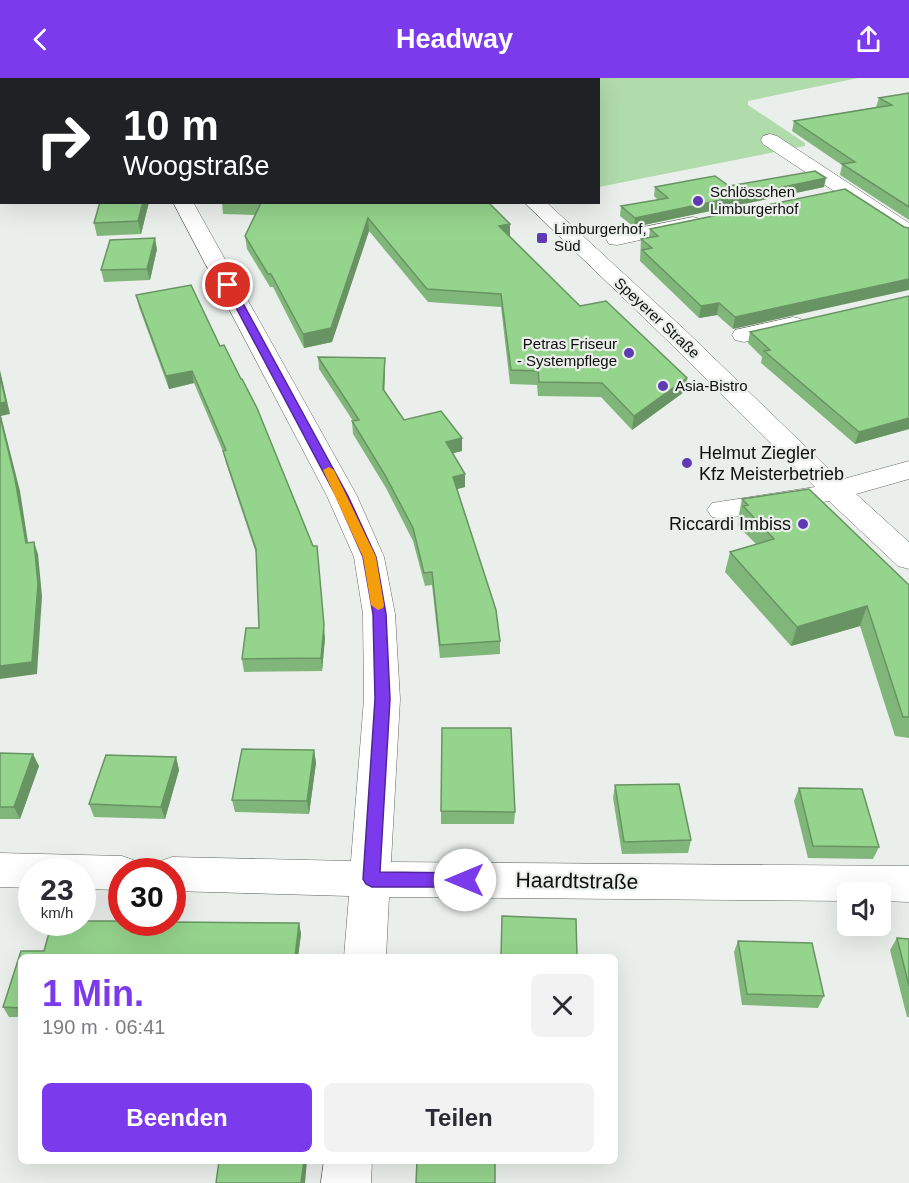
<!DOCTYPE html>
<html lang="de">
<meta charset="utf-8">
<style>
:root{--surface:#fff;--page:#f2f2f3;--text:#2b2b33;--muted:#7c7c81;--accent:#7c3aed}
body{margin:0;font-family:Arial,sans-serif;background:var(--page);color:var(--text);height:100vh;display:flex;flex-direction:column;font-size:22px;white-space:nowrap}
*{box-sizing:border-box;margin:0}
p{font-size:20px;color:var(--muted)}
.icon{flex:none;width:33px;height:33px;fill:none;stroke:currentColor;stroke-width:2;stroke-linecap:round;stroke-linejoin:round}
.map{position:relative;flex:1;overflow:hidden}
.sheet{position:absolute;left:18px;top:876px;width:600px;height:210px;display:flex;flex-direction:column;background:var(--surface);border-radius:9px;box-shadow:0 6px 24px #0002}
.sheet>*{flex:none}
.guide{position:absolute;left:0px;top:0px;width:600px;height:126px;box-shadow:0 6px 24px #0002;background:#202124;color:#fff;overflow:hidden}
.controls{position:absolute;left:837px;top:804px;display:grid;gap:12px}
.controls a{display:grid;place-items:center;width:54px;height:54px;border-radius:9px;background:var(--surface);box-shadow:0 6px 24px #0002;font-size:30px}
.speed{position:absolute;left:18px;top:780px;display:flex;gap:12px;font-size:30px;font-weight:700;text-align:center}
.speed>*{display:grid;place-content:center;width:78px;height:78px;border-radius:50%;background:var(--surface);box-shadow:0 6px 24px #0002;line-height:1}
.speed small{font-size:15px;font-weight:400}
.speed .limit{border:9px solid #d22;background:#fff;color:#111}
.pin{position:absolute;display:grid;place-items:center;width:51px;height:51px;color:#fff;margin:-26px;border:3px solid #fff;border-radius:50%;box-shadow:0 2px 6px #0007}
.me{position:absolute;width:66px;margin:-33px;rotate:270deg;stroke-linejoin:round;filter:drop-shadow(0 0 4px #0008)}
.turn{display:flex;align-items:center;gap:21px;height:126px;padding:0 24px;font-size:27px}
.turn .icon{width:78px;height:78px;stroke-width:2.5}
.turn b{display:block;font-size:42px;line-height:51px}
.round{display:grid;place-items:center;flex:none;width:63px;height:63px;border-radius:9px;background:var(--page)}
.overview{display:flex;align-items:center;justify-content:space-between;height:102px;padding:0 24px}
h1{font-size:36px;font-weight:600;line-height:45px;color:var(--accent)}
.primary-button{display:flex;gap:12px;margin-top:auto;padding:12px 24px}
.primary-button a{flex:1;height:69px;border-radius:9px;background:var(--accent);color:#fff;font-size:24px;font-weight:600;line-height:69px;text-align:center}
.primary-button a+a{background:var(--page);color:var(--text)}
header{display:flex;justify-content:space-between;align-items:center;height:78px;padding:0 24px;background:var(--accent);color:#fff;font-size:27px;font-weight:600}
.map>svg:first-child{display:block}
.green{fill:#b0dbaa}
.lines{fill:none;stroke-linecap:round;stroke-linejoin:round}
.minor-casing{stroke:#636763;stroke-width:1}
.minor{fill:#fff;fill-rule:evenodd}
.wall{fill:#80b679}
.shaded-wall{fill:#689463}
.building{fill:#95d48d;stroke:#689463;stroke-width:1.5}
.route{fill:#7c3aed;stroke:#51269a;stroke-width:1.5}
.slow{fill:#f59e0b}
.poi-dot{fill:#5f3bb3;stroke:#ebefeb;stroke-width:2}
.labels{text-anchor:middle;stroke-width:4.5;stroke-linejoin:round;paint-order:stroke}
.far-poi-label{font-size:15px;fill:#0d0e0d;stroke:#ebefeb;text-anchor:start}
.far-street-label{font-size:15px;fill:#0d0e0d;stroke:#ebefeb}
.poi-label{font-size:18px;fill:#0d0e0d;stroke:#ebefeb;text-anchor:start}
.near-street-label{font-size:21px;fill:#0d0e0d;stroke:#ebefeb}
</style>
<header><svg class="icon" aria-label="back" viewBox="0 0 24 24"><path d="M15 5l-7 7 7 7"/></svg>Headway<svg class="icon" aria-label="share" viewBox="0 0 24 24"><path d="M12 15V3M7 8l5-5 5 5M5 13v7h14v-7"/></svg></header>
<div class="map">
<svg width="909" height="1105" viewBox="0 0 909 1105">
<rect width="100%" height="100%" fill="#ebefeb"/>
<!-- green -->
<polygon class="green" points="414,0 858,0 748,23 748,27 805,65 805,68 599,109 598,2"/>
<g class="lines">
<!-- minor casing -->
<g class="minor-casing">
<g id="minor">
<polygon points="106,0 122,0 123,2 106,2"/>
<polygon points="390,0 406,0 407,2 390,2"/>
<polygon points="770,56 777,58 909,145 909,160 902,158 763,66 761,62 763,58"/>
<polygon points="173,124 193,124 357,418 384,479 395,536 400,621 391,784 909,788 909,824 880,823 880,814 848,814 848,823 389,819 386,879 344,879 349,818 172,813 172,794 153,794 158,784 172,779 351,783 364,621 363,536 354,479 327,418"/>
<polygon points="524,124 546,124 684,251 840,402 909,383 909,401 856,416 909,464 909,491 898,488 829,423 722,441 712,439 707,432 712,425 815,409 666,261"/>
<polygon points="693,139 700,141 703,145 700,149 617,167 609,166 606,161 609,156"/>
<polygon points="793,239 801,241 805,246 801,251 744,264 735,262 732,257 735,252"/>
<polygon points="0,775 122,778 136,783 141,794 122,794 122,812 82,811 82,794 32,794 32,810 0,809"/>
<polygon points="324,1083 372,1083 371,1105 321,1105"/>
</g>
</g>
<!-- minor -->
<use href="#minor" class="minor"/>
</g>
<!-- wall -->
<g class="wall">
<polygon points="909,15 909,142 840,97 842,87 792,53 794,43 876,29 879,20"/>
<polygon points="729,108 824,109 634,149 620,138 621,128 658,122 654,118 655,109"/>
<polygon points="90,124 149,124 141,156 97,158 94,145 99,126 91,126"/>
<polygon points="222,124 488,124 510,159 580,228 687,300 684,314 632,352 601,319 538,318 537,307 510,306 501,229 428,224 369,153 332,264 304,270 273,209 270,209 247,171 245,158 255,137 223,136"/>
<polygon points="904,149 733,251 717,237 699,240 640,183 641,161 649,159 650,151"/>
<polygon points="157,171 150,202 104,204 101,192"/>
<polygon points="191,207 325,560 322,593 244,594 242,581 259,550 257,478 226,385 224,376 194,305 169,311 139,229 136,217"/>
<polygon points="909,218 909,351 855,366 761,285 762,279 748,265 750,254"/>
<polygon points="318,279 385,292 384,312 404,342 462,373 452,375 465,396 465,409 457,411 500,563 500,576 440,580 432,507 425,508 413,463 386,410 353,356 352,343 353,343 319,291"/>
<polygon points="742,421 909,507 909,660 895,658 860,548 791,568 725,494 730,474 756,466 738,448 739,442 738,441"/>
<polygon points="314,672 316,685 309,736 235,734 232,722"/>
<polygon points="0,675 39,688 20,741 0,741"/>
<polygon points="176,679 179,692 165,741 94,739 89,726"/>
<polygon points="615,707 691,762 688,775 622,776 613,720"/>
<polygon points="799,710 879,769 873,781 808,780 794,723"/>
<polygon points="441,733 515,734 514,746 441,746"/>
<polygon points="82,843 122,843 122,844 172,844 299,845 301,856 298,879 21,879 21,939 9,939 3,929 21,873 44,873 52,844 82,844"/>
<polygon points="897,860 909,861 909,939 907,939 890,872"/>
<polygon points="738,863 824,918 818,930 742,927 734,874"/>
</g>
<!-- shaded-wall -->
<g class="shaded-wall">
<polygon points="826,100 824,109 634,149 635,140"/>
<polygon points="143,124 149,124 141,156 138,143"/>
<polygon points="368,140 369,153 332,264 304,270 303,256"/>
<polygon points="510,146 510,159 499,148"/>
<polygon points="155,160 157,171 150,202 147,191"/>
<polygon points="909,201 909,212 733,251 735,239"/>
<polygon points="719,225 717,237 699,240 701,228"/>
<polygon points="385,280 385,292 384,323 383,311"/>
<polygon points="0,292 10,336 1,338 20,413 30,477 26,465 0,338"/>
<polygon points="192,293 194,305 169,311 166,298"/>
<polygon points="687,300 684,314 632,352 634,338"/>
<polygon points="909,340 909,351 855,366 859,354"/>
<polygon points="462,360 462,373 446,377 446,364"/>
<polygon points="465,396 465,409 453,412 453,399"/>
<polygon points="34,464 38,476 42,518 37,596 0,601 0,588"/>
<polygon points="318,481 325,560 322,593 321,580"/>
<polygon points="867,528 860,548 791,568 797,549"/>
<polygon points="314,672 316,685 309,736 307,723"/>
<polygon points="33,676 39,688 20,741 14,729"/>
<polygon points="176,679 179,692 165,741 161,729"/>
<polygon points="299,845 301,856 298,879 295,879"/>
<polygon points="304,1083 307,1083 305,1105 301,1105"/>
</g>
<!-- building -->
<g class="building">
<polygon points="55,0 95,0 94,2 55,2"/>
<polygon points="140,0 358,0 359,2 141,2"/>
<polygon points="909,15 909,129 842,86 855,84 794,43 892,27 879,20"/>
<polygon points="815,93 826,100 635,140 621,128 668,120 655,109 698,101 715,98 729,108"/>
<polygon points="845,111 904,149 909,150 909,201 735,239 719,225 701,228 642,172 652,170 641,161 658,158 650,151"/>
<polygon points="100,124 143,124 138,143 94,145"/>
<polygon points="257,124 488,124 510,146 499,148 580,228 606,223 687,300 634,338 602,305 539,304 538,293 511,292 501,216 427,211 368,140 331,250 303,256 271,196 268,196 245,158 261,125"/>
<polygon points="155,160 147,191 101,192 110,162"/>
<polygon points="191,207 220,268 224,267 241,301 242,301 257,330 313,468 317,468 324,547 321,580 242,581 246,550 259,550 256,471 223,373 226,372 192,293 166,298 136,217"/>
<polygon points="909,218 909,340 859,354 764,273 770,272 750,254"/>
<polygon points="318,279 385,280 383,311 404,342 441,333 462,360 446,364 465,396 453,399 496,532 500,563 440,567 432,494 424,495 413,450 385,397 352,343 359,342"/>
<polygon points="0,298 6,324 0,325"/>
<polygon points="0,338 15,401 26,465 34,464 38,506 32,584 0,588"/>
<polygon points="809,411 909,507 909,639 903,639 867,528 797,549 730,474 774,461 743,428 748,427 742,421"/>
<polygon points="442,650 511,650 515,734 441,733"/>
<polygon points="242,671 314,672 307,723 232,722"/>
<polygon points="0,675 33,676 14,729 0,729"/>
<polygon points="106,677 176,679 161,729 89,726"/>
<polygon points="679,706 691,762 624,764 615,707"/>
<polygon points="799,710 862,711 879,769 813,768"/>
<polygon points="502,838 576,841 577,879 501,879"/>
<polygon points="82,843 122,843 122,844 172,844 299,845 295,879 21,879 21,930 3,929 21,873 44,873 52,844 82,844"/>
<polygon points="897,860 909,861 909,908"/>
<polygon points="738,863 812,865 824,918 747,916"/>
<polygon points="219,1083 304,1083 301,1105 216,1105"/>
<polygon points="417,1083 495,1083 495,1105 416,1105"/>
</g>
<!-- route -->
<polygon class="route" points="225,205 233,207 348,418 376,479 386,536 390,621 380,794 465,795 471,797 473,802 471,807 465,809 372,809 366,806 363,801 375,621 373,536 363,479 336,418 224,207"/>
<!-- slow -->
<polygon class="slow" points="329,389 334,392 376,479 384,527 383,530 378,532 371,527 363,479 323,392"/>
<!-- markers -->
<g class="poi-dot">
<circle cx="698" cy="123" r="6"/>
<rect x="536" y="154" width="12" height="12" rx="3"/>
<circle cx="629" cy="275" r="6"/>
<circle cx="663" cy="308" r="6"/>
<circle cx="687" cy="385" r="6"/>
<circle cx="803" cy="446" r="6"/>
</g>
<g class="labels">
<!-- far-poi labels -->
<g class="far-poi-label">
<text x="710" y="119">Schlösschen<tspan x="710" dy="17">Limburgerhof</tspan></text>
<text x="554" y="156">Limburgerhof,<tspan x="554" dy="17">Süd</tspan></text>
<text x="617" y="271" text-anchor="end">Petras Friseur<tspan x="617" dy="17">- Systempflege</tspan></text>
<text x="675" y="313">Asia-Bistro</text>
</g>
<!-- far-street labels -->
<g class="far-street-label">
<text transform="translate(657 240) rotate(43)" y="5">Speyerer Straße</text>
</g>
<!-- poi labels -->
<g class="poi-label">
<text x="699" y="381">Helmut Ziegler<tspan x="699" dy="21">Kfz Meisterbetrieb</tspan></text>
<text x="791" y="452" text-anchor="end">Riccardi Imbiss</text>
</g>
<!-- near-street labels -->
<g class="near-street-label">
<text transform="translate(577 803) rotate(1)" y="7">Haardtstraße</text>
</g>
</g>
</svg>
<div class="controls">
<a><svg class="icon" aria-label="sound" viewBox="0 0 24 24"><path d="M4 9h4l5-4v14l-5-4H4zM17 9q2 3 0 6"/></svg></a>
</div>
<div class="speed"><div>23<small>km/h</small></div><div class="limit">30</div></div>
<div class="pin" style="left:228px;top:207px;background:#d93025"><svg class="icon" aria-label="arrive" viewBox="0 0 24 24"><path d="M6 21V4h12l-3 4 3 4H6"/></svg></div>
<svg class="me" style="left:465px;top:802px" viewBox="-20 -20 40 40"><circle r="19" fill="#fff"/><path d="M0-13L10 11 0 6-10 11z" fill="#7c3aed"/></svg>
<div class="guide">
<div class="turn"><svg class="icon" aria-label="right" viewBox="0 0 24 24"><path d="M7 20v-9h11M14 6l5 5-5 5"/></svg><div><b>10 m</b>Woogstraße</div></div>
</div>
<section class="sheet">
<div class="overview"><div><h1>1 Min.</h1><p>190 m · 06:41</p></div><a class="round"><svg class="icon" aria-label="close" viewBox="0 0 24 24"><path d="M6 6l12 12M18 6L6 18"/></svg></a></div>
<div class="primary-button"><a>Beenden</a><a>Teilen</a></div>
</section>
</div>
